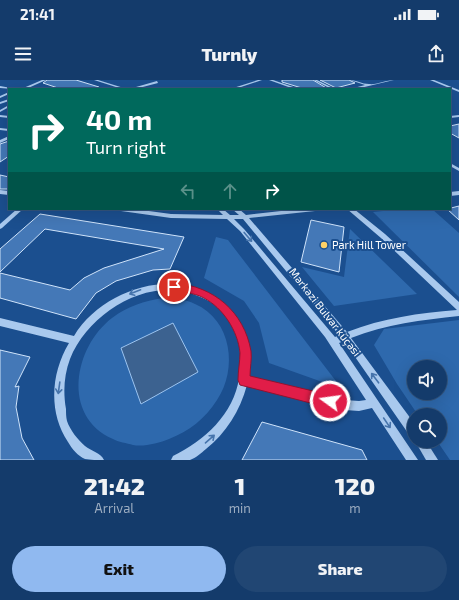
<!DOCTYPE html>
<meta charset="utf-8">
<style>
:root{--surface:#143b6b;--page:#214673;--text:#f1f3f6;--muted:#9dadc1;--line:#33557e;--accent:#90b9f0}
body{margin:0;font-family:"Exo 2",sans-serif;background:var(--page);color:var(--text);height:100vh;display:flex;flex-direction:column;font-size:15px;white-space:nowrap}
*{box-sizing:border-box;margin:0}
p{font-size:13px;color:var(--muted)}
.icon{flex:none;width:22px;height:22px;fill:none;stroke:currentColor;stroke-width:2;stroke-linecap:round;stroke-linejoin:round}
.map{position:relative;height:380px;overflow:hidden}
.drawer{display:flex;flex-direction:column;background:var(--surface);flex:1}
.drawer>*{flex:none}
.banner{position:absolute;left:8px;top:8px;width:443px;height:122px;border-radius:0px;box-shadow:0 4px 16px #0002,0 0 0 1px var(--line);background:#00695c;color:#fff;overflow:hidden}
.tools{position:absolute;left:407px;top:280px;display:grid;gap:8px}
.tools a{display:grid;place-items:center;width:40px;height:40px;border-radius:50%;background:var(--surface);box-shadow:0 4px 16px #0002,0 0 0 1px var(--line);font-size:20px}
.pin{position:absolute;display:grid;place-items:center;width:34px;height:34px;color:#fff;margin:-17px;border:2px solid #fff;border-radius:50%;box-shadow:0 1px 4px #0007}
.me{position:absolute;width:44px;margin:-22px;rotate:284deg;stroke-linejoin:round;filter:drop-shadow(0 0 3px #0008)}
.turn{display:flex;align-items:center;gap:14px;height:84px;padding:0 12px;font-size:18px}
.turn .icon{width:52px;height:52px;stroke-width:2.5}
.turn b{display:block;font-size:28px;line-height:34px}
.lanes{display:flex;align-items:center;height:38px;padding:0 12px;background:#0003;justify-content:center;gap:20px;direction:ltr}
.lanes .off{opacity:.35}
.eta{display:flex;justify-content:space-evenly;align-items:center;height:68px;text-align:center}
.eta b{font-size:24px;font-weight:800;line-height:28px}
.action{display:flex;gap:8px;margin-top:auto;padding:8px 12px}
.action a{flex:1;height:46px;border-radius:24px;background:var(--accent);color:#111;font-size:16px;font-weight:800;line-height:46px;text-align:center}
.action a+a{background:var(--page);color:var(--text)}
.status{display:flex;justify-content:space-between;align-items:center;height:28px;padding:0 20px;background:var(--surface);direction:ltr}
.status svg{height:11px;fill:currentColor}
header{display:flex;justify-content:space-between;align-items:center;height:52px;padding:0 12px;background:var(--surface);font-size:18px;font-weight:800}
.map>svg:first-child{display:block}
.green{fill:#2e69ad;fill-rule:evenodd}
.water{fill:#3c6290;stroke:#9cc4f0}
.building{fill:#4478b7;stroke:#cfe3fa}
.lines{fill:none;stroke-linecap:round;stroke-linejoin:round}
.minor{fill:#a9c9ee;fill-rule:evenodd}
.oneway{stroke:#4674ac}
.route{fill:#e11d48;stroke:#92132f}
.poi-dot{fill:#ffd166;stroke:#1b4f8f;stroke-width:1.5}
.labels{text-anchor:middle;stroke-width:4;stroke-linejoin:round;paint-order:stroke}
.poi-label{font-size:11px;fill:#fff;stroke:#1b4f8f;text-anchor:start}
.street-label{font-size:11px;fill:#fff;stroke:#1b4f8f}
</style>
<div class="status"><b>21:41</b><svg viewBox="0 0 49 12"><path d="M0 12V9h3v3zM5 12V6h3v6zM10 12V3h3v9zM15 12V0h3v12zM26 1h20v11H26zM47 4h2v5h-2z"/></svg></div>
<header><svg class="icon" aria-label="menu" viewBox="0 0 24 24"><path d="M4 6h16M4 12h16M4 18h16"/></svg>Turnly<svg class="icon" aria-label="share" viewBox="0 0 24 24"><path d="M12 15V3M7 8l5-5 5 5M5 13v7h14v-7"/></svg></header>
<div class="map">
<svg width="459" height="380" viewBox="0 0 459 380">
<rect width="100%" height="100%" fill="#1b4f8f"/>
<!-- green -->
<g class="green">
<polygon points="402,129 432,129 459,153 459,217 373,132"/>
<polygon points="350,149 417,214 334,226 302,187 344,197"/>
<polygon points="216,157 228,160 342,309 269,283 259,243 244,221 204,198"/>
<path d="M163,218c11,0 22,1 32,6 37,16 43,65 22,96 -12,19 -28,31 -48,39 -10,4 -25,8 -36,6 -6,-2 -15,-3 -20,-6 -52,-23 -39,-92 -1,-121 16,-12 32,-17 51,-20z"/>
<path d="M459,240v140h-9l-13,-19h3v-26h-22l-21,-31 -23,-39 10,-16zM414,287h26v26h-26z"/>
</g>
<!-- water -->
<polygon class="water" points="173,243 198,292 141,324 121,268"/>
<!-- building -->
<g class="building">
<polygon points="47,0 76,0 99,7 98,9 61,9 43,3"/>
<polygon points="282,0 313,0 328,9 305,9 282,2"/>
<polygon points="320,0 349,0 355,3 336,8"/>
<polygon points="459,44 459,58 450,53 450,46"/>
<polygon points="9,61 9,76 0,82 0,64"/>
<polygon points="0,95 9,97 9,109 0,109"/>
<polygon points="459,126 459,140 447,129"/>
<polygon points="40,134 184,157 170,189 153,190 116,201 96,213 76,239 0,218 0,193 70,210 84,198 104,188 164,169 45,149 0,192 0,169"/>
<polygon points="311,140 344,147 339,192 301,182"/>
<polygon points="0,270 30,277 15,307 19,306 16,327 22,358 34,380 0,380"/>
<polygon points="262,342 362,370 367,380 242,380"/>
</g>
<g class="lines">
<!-- minor -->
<g class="minor">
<polygon points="42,0 46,0 26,9 21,9"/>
<polygon points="94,0 98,0 127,9 122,9"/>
<polygon points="258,0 262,0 235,9 230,9"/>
<polygon points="269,0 273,0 299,9 294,9"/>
<polygon points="314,0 317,0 335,9 331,9"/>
<path d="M350,0c6,0 12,4 19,4 8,1 17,-4 25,-4l-38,9h-6l15,-4z"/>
<polygon points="430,0 434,0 459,10 459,12"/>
<polygon points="157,1 158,3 135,9 129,9"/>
<polygon points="0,6 11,8 13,9 0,8"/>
<polygon points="9,12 9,14 0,18 0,16"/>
<polygon points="9,19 9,21 0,24 0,22"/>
<polygon points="9,25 9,27 0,32 0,30"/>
<polygon points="0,35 9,36 9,38 0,37"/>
<polygon points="459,35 459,37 450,38 450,36"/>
<polygon points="0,48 9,49 9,51 0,50"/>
<polygon points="9,56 9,59 0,63 0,60"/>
<polygon points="450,83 459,88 459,91 450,86"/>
<polygon points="0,110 9,111 9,115 0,114"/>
<polygon points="459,111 459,115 450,116 450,112"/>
<polygon points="17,129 23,129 2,148 0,149 0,144"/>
<path d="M118,129h16l37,5 52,1 -6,-6h6l7,6h9l-7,-6h7l7,6 53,-6h19l-3,2 -66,7 98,114c36,-14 72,-19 110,-22l-76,-72 -34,-29h7l31,25 74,68v14c-37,4 -73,8 -108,22l63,85v14l-4,-1 -66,-95 -5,2 79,117h-12l-34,-52 -13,3 -14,-1 -98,-25c-7,26 -21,48 -41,64 -5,4 -10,9 -16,11 -5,0 -13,0 -19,0l2,-4c31,-15 61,-42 66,-78 4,-34 0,-60 -32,-78 -10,-5 -21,-9 -32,-10 -43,-3 -89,29 -105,69 -6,16 -7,33 -4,50 0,4 0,8 1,12 3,9 11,19 18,25 6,5 16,7 19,14 -6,0 -14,0 -19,-1 -7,-3 -13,-10 -17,-17 -20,-30 -17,-69 1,-99l-69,-17v-8l74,18c20,-33 62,-54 101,-52 13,1 26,6 37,12 19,10 33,29 37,50 1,10 0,20 -1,30l97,24 14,1 7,-1 -41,-63 -85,-106 -13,-12 -56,-1 -50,-7zM234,139h9l96,116 -4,2 -91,-108z"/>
<polygon points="415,361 426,361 438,380 426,380"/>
</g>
</g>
<!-- one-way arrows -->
<defs><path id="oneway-shaft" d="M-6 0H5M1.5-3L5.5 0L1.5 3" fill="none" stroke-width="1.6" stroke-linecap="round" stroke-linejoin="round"/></defs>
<g class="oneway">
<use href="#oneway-shaft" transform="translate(248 157) rotate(50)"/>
<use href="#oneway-shaft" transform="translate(135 212) rotate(159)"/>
<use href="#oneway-shaft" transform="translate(375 298) rotate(-127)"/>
<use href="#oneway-shaft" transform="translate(59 308) rotate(98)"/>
<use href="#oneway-shaft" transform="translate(387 343) rotate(56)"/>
<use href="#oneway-shaft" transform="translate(210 359) rotate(-41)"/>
</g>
<!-- route -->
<path class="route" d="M174,203c40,3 70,29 77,68 1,8 -1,17 -1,25l80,19 5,2 2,4 -2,5 -5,2 -90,-23 -2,-5c0,-9 2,-19 2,-27 -2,-22 -17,-45 -36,-55 -11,-6 -22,-5 -33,-8l-1,-3 1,-3z"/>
<!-- markers -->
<circle class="poi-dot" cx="324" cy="165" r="4"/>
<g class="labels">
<!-- poi labels -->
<g class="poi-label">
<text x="332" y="169">Park Hill Tower</text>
</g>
<!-- street labels -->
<g class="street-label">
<text transform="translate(325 232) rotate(52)" y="4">Mərkəzi Bulvar küçəsi</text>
</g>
</g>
</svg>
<div class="tools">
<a><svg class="icon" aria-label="sound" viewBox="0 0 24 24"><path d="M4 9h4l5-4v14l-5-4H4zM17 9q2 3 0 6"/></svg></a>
<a><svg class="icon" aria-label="search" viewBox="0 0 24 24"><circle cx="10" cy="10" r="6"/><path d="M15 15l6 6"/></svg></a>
</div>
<div class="pin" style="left:174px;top:207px;background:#d93025"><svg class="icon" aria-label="arrive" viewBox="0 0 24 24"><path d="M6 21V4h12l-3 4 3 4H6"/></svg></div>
<svg class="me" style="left:330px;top:321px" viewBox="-20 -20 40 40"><circle r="17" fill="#e11d48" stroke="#fff" stroke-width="3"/><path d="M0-11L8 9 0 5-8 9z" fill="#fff"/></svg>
<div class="banner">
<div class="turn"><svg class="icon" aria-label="right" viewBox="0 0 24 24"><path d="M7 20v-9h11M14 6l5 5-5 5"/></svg><div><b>40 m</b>Turn right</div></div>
<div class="lanes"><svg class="icon off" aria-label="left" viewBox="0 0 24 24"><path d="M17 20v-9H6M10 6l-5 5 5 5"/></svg><svg class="icon off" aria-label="ahead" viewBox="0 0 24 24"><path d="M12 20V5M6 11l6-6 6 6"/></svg><svg class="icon" aria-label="right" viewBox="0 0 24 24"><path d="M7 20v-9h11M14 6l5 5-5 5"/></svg></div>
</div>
</div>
<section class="drawer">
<div class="eta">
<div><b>21:42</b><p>Arrival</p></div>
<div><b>1</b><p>min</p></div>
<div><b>120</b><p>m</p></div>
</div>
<div class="action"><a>Exit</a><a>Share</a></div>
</section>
